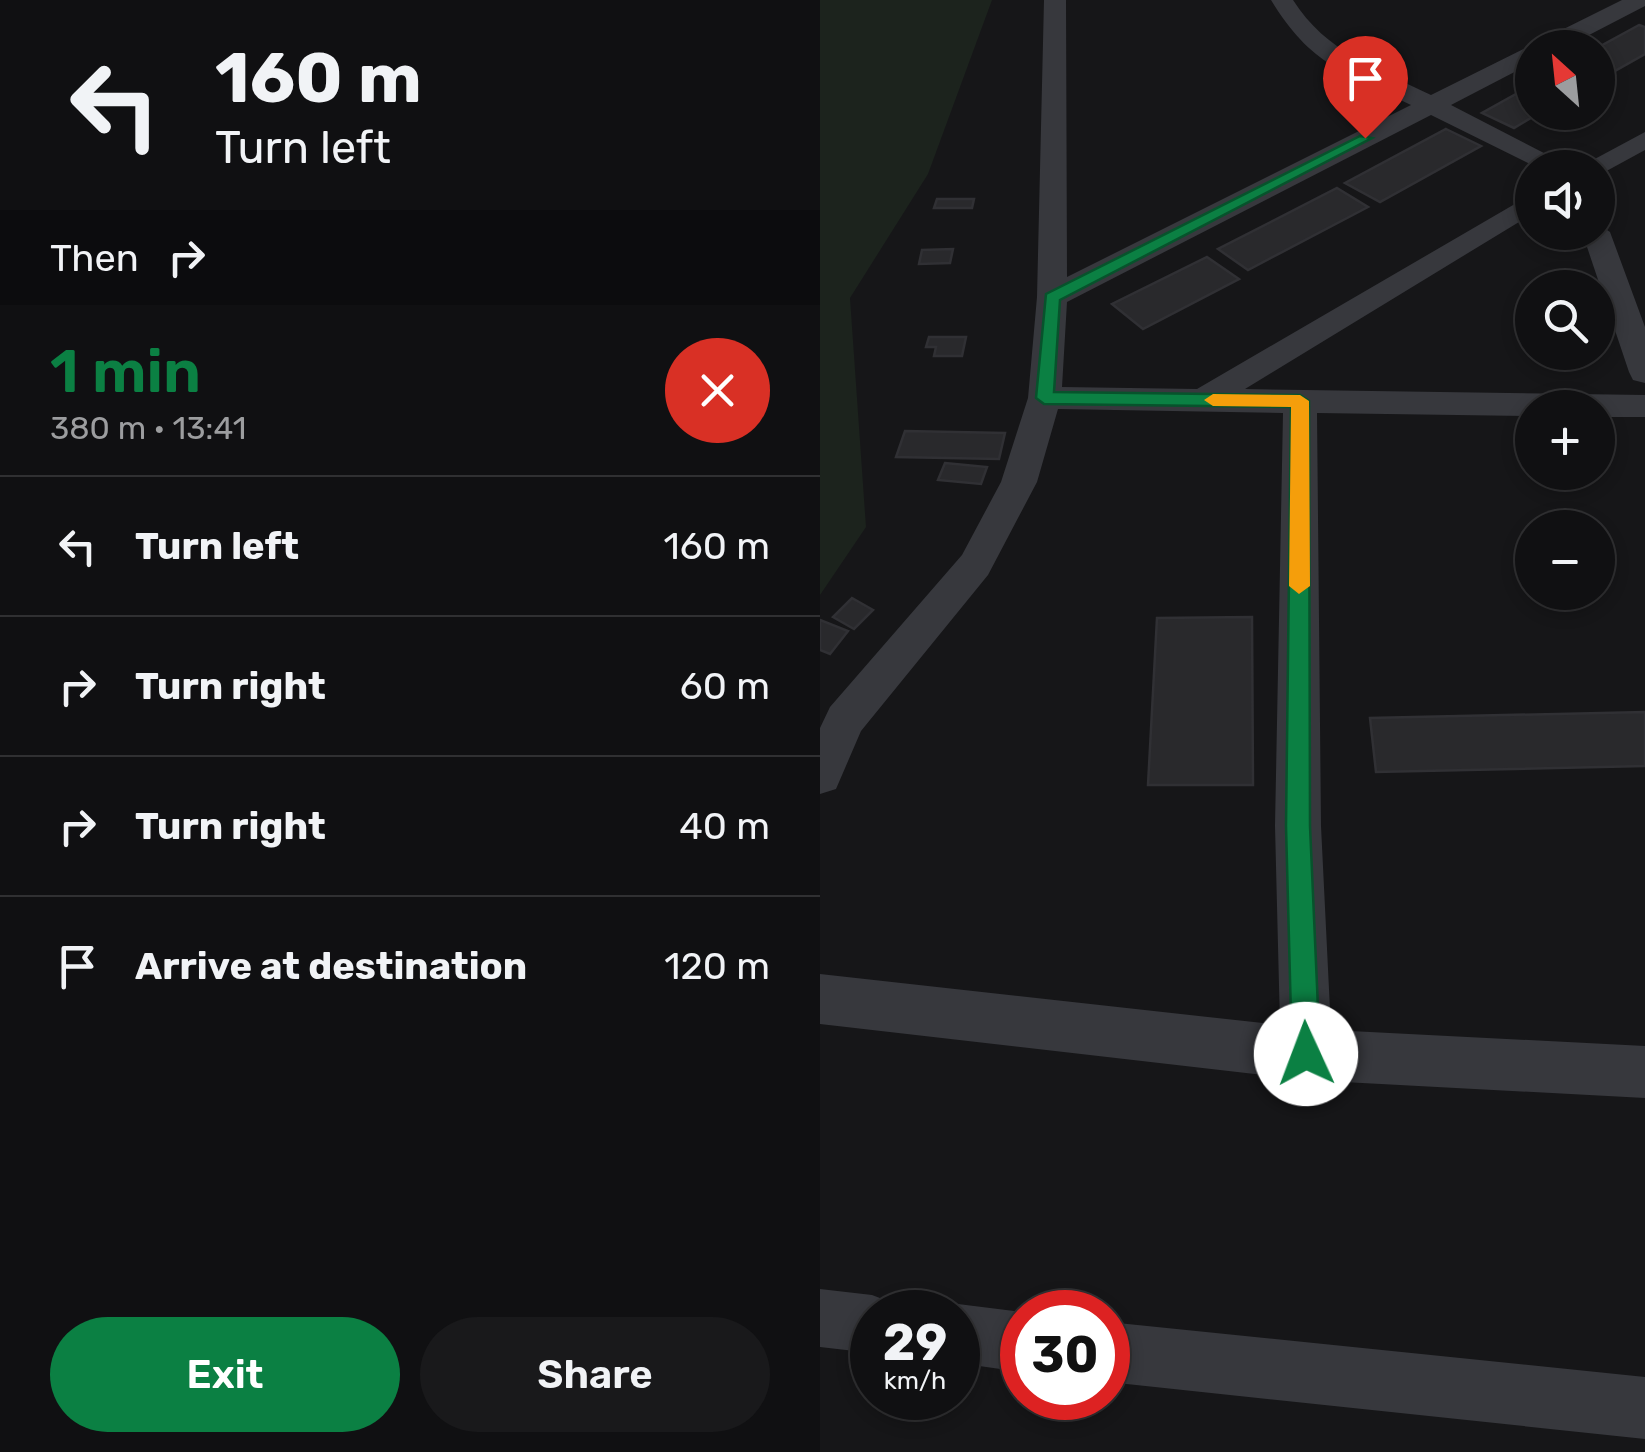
<!DOCTYPE html>
<meta charset="utf-8">
<style>
:root{--surface:#101012;--page:#19191b;--text:#f1f3f6;--muted:#9c9d9f;--line:#303032;--accent:#0b8043}
body{margin:0;font-family:Rubik,sans-serif;background:var(--page);color:var(--text);height:100vh;display:flex;flex-direction:column;font-size:38px;white-space:nowrap}
*{box-sizing:border-box;margin:0}
p{font-size:32px;color:var(--muted)}
.icon{flex:none;width:55px;height:55px;fill:none;stroke:currentColor;stroke-width:2;stroke-linecap:round;stroke-linejoin:round}
.map{position:relative;flex:1;overflow:hidden}
.sheet{display:flex;flex-direction:column;background:var(--surface);width:820px}
.sheet>*{flex:none}
.banner{background:#101012;color:var(--text);overflow:hidden}
.needle{width:65px;rotate:333deg}
.buttons{position:absolute;left:695px;top:30px;display:grid;gap:20px}
.buttons a{display:grid;place-items:center;width:100px;height:100px;border-radius:50%;background:var(--surface);box-shadow:0 5px 15px #0003,0 0 0 2px var(--line);font-size:50px}
.speed{position:absolute;left:30px;top:1290px;display:flex;gap:20px;font-size:50px;font-weight:700;text-align:center}
.speed>*{display:grid;place-content:center;width:130px;height:130px;border-radius:50%;background:var(--surface);box-shadow:0 5px 15px #0003,0 0 0 2px var(--line);line-height:1}
.speed small{font-size:25px;font-weight:400}
.speed .limit{border:15px solid #d22;background:#fff;color:#111}
.pin{position:absolute;display:grid;place-items:center;width:85px;height:85px;color:#fff;margin:-102px -42px;border-radius:50% 50% 50% 0;rotate:-45deg;box-shadow:0 0 10px #0007}
.pin .icon{rotate:45deg}
.me{position:absolute;width:110px;margin:-55px;rotate:358deg;stroke-linejoin:round;filter:drop-shadow(0 0 8px #0008)}
.turn{display:flex;align-items:center;gap:35px;height:210px;padding:0 50px;font-size:45px}
.turn .icon{width:130px;height:130px;stroke-width:2.5}
.turn b{display:block;font-size:70px;line-height:85px}
.then{display:flex;align-items:center;height:95px;padding:0 50px;background:#0003;gap:20px;font-size:38px}
.round{display:grid;place-items:center;flex:none;width:105px;height:105px;border-radius:52px;background:var(--page)}
.head{display:flex;align-items:center;justify-content:space-between;height:170px;padding:0 50px}
h1{font-size:60px;font-weight:600;line-height:75px;color:var(--accent)}
.action{display:flex;gap:20px;margin-top:auto;padding:20px 50px}
.action a{flex:1;height:115px;border-radius:60px;background:var(--accent);color:#fff;font-size:40px;font-weight:600;line-height:115px;text-align:center}
.action a+a{background:var(--page);color:var(--text)}
ul{padding:0;list-style:none}
li{display:flex;align-items:center;gap:30px;height:140px;padding:0 50px;border-top:2px solid var(--line)}
li div{flex:1}
li b{display:block;font-size:38px}
li em{font-style:normal}
main{display:flex;flex:1;min-height:0}
.map>svg:first-child{display:block}
.green{fill:#1c231d}
.building{fill:#29292c;stroke:#303034;stroke-width:2.5}
.lines{fill:none;stroke-linecap:round;stroke-linejoin:round}
.minor{fill:#37383d;fill-rule:evenodd}
.route{fill:#0b8043;stroke:#07532c;stroke-width:2.5}
.slow{fill:#f59e0b}
</style>
<main>
<section class="sheet">
<div class="banner">
<div class="turn"><svg class="icon" aria-label="left" viewBox="0 0 24 24"><path d="M17 20v-9H6M10 6l-5 5 5 5"/></svg><div><b>160 m</b>Turn left</div></div>
<div class="then">Then<svg class="icon" aria-label="right" viewBox="0 0 24 24"><path d="M7 20v-9h11M14 6l5 5-5 5"/></svg></div>
</div>
<div class="head"><div><h1>1 min</h1><p>380 m · 13:41</p></div><a class="round" style="background:#d93025;color:#fff"><svg class="icon" aria-label="close" viewBox="0 0 24 24"><path d="M6 6l12 12M18 6L6 18"/></svg></a></div>
<ul>
<li><svg class="icon" aria-label="left" viewBox="0 0 24 24"><path d="M17 20v-9H6M10 6l-5 5 5 5"/></svg><div><b>Turn left</b></div><em>160 m</em></li>
<li><svg class="icon" aria-label="right" viewBox="0 0 24 24"><path d="M7 20v-9h11M14 6l5 5-5 5"/></svg><div><b>Turn right</b></div><em>60 m</em></li>
<li><svg class="icon" aria-label="right" viewBox="0 0 24 24"><path d="M7 20v-9h11M14 6l5 5-5 5"/></svg><div><b>Turn right</b></div><em>40 m</em></li>
<li><svg class="icon" aria-label="arrive" viewBox="0 0 24 24"><path d="M6 21V4h12l-3 4 3 4H6"/></svg><div><b>Arrive at destination</b></div><em>120 m</em></li>
</ul>
<div class="action"><a>Exit</a><a>Share</a></div>
</section>
<div class="map">
<svg width="825" height="1452" viewBox="0 0 825 1452">
<rect width="100%" height="100%" fill="#161618"/>
<!-- green -->
<polygon class="green" points="0,0 172,0 108,174 30,298 46,527 0,595"/>
<!-- building -->
<g class="building">
<polygon points="819,25 825,27 825,54 793,72 778,65 777,48"/>
<polygon points="712,85 712,112 721,112 694,128 662,113"/>
<polygon points="626,129 661,146 560,202 525,183"/>
<polygon points="517,188 548,207 428,270 398,249"/>
<polygon points="117,199 154,199 152,208 114,208"/>
<polygon points="133,249 130,263 99,264 102,250"/>
<polygon points="387,257 419,279 323,329 292,304"/>
<polygon points="109,337 146,337 142,356 114,356 116,347 106,347"/>
<polygon points="85,431 185,433 179,459 76,457"/>
<polygon points="125,463 167,467 161,484 118,480"/>
<polygon points="32,598 53,610 34,629 13,617"/>
<polygon points="432,617 433,785 328,785 337,618"/>
<polygon points="0,620 28,631 10,654 0,650"/>
<polygon points="825,712 825,766 556,772 550,718"/>
</g>
<g class="lines">
<!-- minor -->
<g class="minor">
<path d="M224,0h22l1,277 344,-172c-66,-33 -100,-39 -140,-105h22c33,52 84,69 138,95l191,-95h23v6l-81,42h-32v15l-81,42 122,63h-35l-107,-53 -364,187 -5,85 135,2 335,-195v20l-287,175 400,6v22h-47v-9h-66v8l-215,-3 4,413 10,204 314,16v52l-339,-18 -486,-56v-50l460,51 -5,-199 8,-413 -225,-4 -21,73 -49,93 -127,156 -25,58 -16,5v-66l10,-21 132,-152 39,-73 27,-84 9,-101z"/>
<polygon points="825,132 825,150 781,174 778,168 758,168"/>
<polygon points="778,224 790,232 825,327 825,383 813,380 809,372 762,232 778,232"/>
<polygon points="0,1289 52,1295 73,1303 77,1312 52,1312 52,1353 0,1347"/>
<polygon points="138,1304 203,1312 202,1372 138,1363 138,1312 118,1312"/>
<polygon points="288,1322 825,1377 825,1439 288,1382"/>
</g>
</g>
<!-- route -->
<polygon class="route" points="540,136 552,138 240,300 234,392 480,395 489,401 490,826 500,1054 496,1064 486,1068 476,1064 472,1054 466,826 471,407 224,404 216,398 226,294"/>
<!-- slow -->
<polygon class="slow" points="480,395 489,401 490,586 479,594 469,586 471,407 393,406 384,400 393,394"/>
</svg>
<div class="buttons">
<a><svg class="needle" viewBox="-14 -14 28 28"><path d="M0-13l5 13h-10z" fill="#e53935"/><path d="M0 13l5-13h-10z" fill="#9c9d9f"/></svg></a>
<a><svg class="icon" aria-label="sound" viewBox="0 0 24 24"><path d="M4 9h4l5-4v14l-5-4H4zM17 9q2 3 0 6"/></svg></a>
<a><svg class="icon" aria-label="search" viewBox="0 0 24 24"><circle cx="10" cy="10" r="6"/><path d="M15 15l6 6"/></svg></a>
<a>+</a>
<a>−</a>
</div>
<div class="speed"><div>29<small>km/h</small></div><div class="limit">30</div></div>
<div class="pin" style="left:545px;top:138px;background:#d93025"><svg class="icon" aria-label="arrive" viewBox="0 0 24 24"><path d="M6 21V4h12l-3 4 3 4H6"/></svg></div>
<svg class="me" style="left:486px;top:1054px" viewBox="-20 -20 40 40"><circle r="19" fill="#fff"/><path d="M0-13L10 11 0 6-10 11z" fill="#0b8043"/></svg>
</div>
</main>
